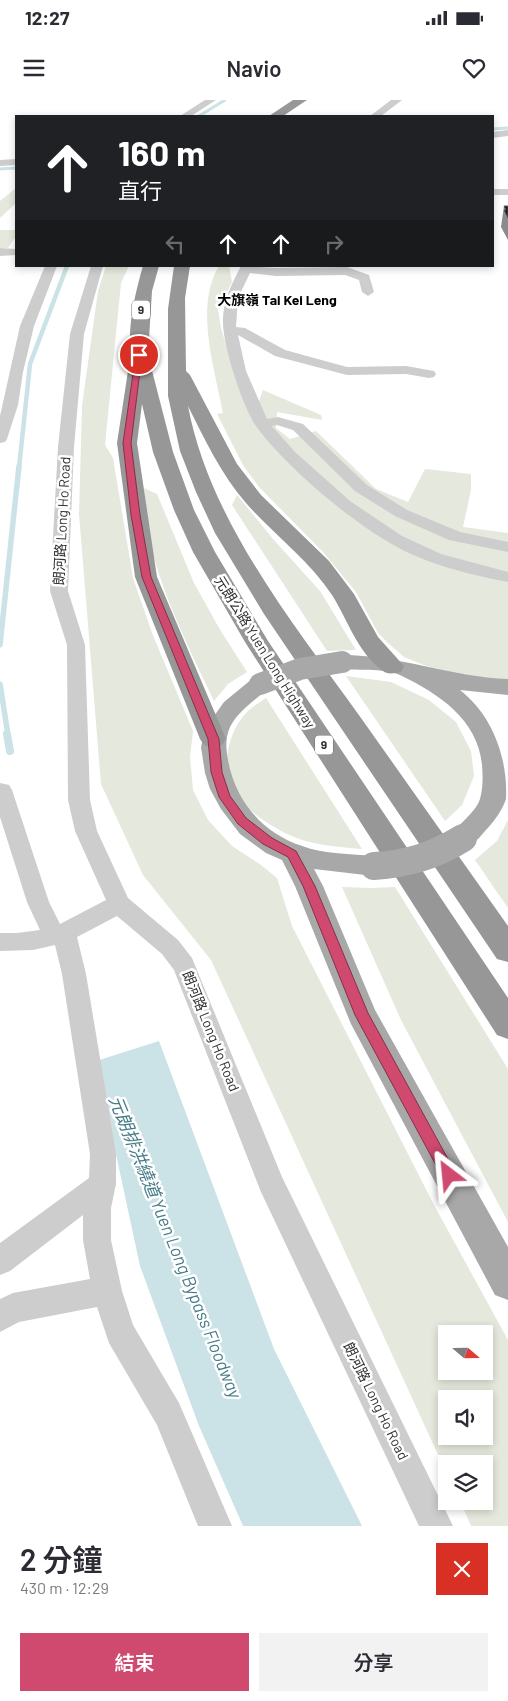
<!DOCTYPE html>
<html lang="zh-TW">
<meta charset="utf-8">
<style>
:root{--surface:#fff;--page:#f2f2f3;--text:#2b2b33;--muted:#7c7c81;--accent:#d0496f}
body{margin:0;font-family:Barlow,"Noto Sans TC",sans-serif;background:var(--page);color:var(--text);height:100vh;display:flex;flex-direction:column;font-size:19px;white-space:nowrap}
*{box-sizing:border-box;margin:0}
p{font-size:16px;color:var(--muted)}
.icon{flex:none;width:28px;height:28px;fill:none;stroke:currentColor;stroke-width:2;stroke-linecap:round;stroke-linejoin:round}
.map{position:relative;height:1426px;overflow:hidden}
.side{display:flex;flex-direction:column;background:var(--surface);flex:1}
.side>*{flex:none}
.banner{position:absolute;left:15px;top:15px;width:479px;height:152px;border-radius:0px;box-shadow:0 2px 8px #0003;background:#202124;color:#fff;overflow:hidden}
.needle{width:32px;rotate:110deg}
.controls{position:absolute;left:438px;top:1225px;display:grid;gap:10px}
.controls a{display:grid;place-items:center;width:55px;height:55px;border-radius:0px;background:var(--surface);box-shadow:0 2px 8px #0003;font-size:25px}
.pin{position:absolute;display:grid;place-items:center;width:42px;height:42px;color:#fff;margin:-21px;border:2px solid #fff;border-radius:50%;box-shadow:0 1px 5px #0007}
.me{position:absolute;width:55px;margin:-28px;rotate:331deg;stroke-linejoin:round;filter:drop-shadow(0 0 4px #0008)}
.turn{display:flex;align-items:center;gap:18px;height:105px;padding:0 20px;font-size:22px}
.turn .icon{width:65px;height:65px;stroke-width:2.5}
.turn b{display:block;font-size:35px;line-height:42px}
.lanes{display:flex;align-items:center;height:48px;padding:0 20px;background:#0003;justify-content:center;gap:25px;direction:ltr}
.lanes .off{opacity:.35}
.round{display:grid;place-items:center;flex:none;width:52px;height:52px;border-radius:0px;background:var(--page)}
.headline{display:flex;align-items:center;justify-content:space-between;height:85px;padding:0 20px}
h1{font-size:30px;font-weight:600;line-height:38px}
.button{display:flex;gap:10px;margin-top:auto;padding:10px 20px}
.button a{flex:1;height:58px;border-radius:0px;background:var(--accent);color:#fff;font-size:20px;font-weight:600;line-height:58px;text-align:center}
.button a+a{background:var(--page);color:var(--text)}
.status{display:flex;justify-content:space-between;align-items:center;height:35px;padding:0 25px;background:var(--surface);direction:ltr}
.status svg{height:14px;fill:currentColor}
header{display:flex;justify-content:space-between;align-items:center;height:65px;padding:0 20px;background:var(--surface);font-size:22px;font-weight:600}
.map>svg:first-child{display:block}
.green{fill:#e5e8dc;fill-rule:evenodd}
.water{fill:#cbe2e6}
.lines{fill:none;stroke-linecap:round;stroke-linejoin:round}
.stream-far3{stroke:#cbe2e6;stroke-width:3}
.stream-far2{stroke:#cbe2e6;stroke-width:4.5}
.stream-far1{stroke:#cbe2e6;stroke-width:5.5}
.stream{stroke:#cbe2e6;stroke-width:8}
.minor{fill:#cdcdcd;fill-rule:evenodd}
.major{fill:#a8a8a8;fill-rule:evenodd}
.highway{fill:#979797;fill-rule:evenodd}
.major-bridge-far1{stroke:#a8a8a8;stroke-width:22}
.major-bridge{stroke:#a8a8a8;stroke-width:28}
.wall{fill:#8b8b8b}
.building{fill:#171717;stroke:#5d5d5d}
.route{fill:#d0496f;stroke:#872f48}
.labels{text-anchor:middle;stroke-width:5;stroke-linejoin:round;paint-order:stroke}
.shield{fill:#fff;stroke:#6e6e6e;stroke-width:1}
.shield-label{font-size:12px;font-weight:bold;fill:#303030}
.far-quarter-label{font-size:14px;font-weight:bold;fill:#000;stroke:#fff}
.street-label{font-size:14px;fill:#303030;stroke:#fff}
.near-water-label{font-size:18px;font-style:italic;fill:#477d88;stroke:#fff}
</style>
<div class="status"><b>12:27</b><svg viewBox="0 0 49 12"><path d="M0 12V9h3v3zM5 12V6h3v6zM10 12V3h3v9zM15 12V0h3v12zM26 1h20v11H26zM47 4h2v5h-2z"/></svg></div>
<header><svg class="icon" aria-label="menu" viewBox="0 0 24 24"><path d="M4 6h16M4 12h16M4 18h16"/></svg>Navio<svg class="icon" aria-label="heart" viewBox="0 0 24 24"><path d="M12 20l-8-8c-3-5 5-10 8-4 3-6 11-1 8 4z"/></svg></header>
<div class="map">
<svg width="508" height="1426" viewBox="0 0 508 1426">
<rect width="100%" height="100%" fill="#fff"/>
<!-- green -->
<g class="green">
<polygon points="16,88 16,103 0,118 0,101"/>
<polygon points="0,130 16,130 16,136 8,148 0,148"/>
<path d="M106,166h23l-8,17 -16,162 8,13 20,120 19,55 41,98 -3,26 3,33 15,30 24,26 29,19 16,13 15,48 142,279 74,135v186h-37l-11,-25h24v-37h-38v8l-235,-512 -68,-85 -42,-91 -22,-270 3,-108 16,-115zM446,1234h38v37h-38zM446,1299h38v37h-38z"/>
<path d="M219,166h10l3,16 -14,28 3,18 15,51 23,22 4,-11 58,25 1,5 -45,-8 -1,16 14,11 26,-8 60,58 32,13 17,-33 46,5v16l-8,37 45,6v148l-62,-7 -42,-17 -15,-13 -11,-11 -22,-41 -33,-40 -64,-65 -16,-22 -26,-51 6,-1c-8,-44 -29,-106 -4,-147z"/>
<path d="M144,388l13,6 37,89 25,45 28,44 -19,12 -14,17c-25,-53 -52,-106 -65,-163 -3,-16 -3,-34 -5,-50z"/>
<polygon points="237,395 273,439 320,491 356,550 327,551 232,405"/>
<polygon points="346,576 391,582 429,600 456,622 471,651 474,676 462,705 445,721"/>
<path d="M266,598l96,151c-25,-2 -52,-4 -75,-15 -18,-9 -40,-23 -51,-40 -16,-25 -9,-62 11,-82 5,-5 13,-10 19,-14z"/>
<polygon points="508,720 508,808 475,760 497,741"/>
<polygon points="342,787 371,788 395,787 508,969 508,1122 401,920"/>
</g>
<!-- water -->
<polygon class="water" points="159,941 274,1249 362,1426 243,1426 199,1326 140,1166 96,961"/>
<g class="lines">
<!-- stream-far3 -->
<g class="stream-far3">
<polyline points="199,16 225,0"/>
<polyline points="492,29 508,28"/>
<polyline points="0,69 16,68"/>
</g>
<!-- stream-far2 -->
<polyline class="stream-far2" points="19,368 30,264 67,166"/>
<!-- stream-far1 -->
<g class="stream-far1">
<polyline points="0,545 19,366"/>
<polyline points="0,584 8,635"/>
</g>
<!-- stream -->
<polyline class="stream" points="7,634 10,651"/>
<!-- minor -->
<g class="minor">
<polygon points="205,0 216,0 191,16 180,16"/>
<polygon points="391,0 402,0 381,16 370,16"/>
<polygon points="508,30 508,36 492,38 492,32"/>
<polygon points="16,59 16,65 0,66 0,60"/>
<rect x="492" y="89" width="16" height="6"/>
<polygon points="0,148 16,149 16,155 0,156"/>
<polygon points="45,166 57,166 34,226 23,272 18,305 7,339 5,342 0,343 0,316 20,226"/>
<polygon points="91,166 103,166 84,234 74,347 68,491 85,545 90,700 97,731 128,798 178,840 192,858 282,1077 453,1426 419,1426 261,1092 174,870 162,854 117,816 77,837 86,874 116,1054 116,1084 111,1108 111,1140 122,1191 133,1225 179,1303 232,1426 198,1426 157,1325 109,1243 97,1207 19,1222 0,1232 0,1199 13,1193 90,1179 83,1140 83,1115 10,1171 0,1175 0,1143 89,1078 90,1054 62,874 55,845 33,850 0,851 0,833 17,833 40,830 27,802 0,717 0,683 9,685 12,690 49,802 60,824 106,800 75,731 68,700 67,545 50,491 58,347 70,234"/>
<path d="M241,166l35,2 71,-1 22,8 5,17 -6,4 -6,-4 -3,-12 -14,-5 -69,1 -26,-3 -12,25 -2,29 9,1 40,22 62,17 59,-1 28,5 2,3 -2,3 -5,1 -23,-4 -59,1 -72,-19 -37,-21 8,36 21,48 11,-2 25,7 64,61 40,25 53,22 48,10v10l-59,-12 -54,-24 -40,-25 -62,-61 -16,-5 -5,1 23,26 55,49 52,35 39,18 67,18v10c-40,-8 -83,-18 -118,-39 -43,-25 -105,-77 -134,-117 -13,-18 -33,-80 -33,-103 -1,-20 9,-40 18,-57z"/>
</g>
<!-- major -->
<g class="major">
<path d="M342,555c57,0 109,22 166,24v16l-48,-5c32,25 48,67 46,109 -4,12 -13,24 -21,32 -10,12 -16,19 -31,14l-4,-7c7,-14 25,-24 30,-39 3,-11 3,-23 2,-34 -4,-45 -43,-71 -80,-89 -20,-10 -47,-3 -68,-9l-4,-5 4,-5z"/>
<path d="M260,576l8,3 4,5 -4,5c-13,11 -30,22 -38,38 -5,12 -4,21 -2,33 7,40 34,73 74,86 22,8 49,8 72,10l10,3 4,7 -4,7 -10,3 -60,-7 9,17 52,124 133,237v53l-13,-5 -144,-271 -56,-138 -13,-26 -16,-7 -26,-19 -19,-25 -11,-20 -5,-16 -4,-26 4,-18 19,-27 28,-23z"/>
</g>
<!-- highway -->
<g class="highway">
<polygon points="293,0 307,0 283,16 269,16"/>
<path d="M143,166h16l-7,25 -4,64 25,97 21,58 21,42 53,89 240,357v41l-11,-4 -252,-393 -52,-90 -19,-42 -21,-58 -11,-48 -5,39 20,134 69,162 -4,6 -9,3 -9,-3 -4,-6 -65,-162 -18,-134 11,-72 5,-4c-8,-32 1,-70 10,-101z"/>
<path d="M174,166h16l-5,32 1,73 4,4 47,89 24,31 68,66 25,33 24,43 26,29 -3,6c-7,1 -13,3 -18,-1 -26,-19 -35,-51 -51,-76 -23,-35 -58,-60 -86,-92 -25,-29 -41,-63 -58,-97 22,116 106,218 173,312 49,69 98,139 147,208v36l-11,-3 -233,-345 -49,-81 -19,-41 -16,-41 -12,-55v-87z"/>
</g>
<!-- major-bridge-far1 -->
<polyline class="major-bridge-far1" points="260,584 300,569 342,562"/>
<!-- major-bridge -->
<path class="major-bridge" d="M374,766c33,-2 60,-10 89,-28"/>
</g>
<!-- wall -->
<polygon class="wall" points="504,106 508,106 508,140 501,127"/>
<!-- building -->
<polygon class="building" points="504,106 508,106 508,118 504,110 506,110"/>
<!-- route -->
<polygon class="route" points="136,253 142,255 131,343 140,415 151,477 219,639 222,672 230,696 246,718 272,738 296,751 315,786 368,913 454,1070 457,1075 454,1080 449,1082 444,1080 355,915 303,786 288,757 263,744 238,724 219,697 211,672 208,639 142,477 131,415 123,343"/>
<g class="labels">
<!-- shield labels -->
<g class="shield">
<rect x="132" y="200.5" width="18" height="19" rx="4"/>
<rect x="315" y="635.5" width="18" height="19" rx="4"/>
</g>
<g class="shield-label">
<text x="141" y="214">9</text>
<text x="324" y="649">9</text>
</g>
<!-- far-quarter labels -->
<g class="far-quarter-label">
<text x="277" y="205">大旗嶺 Tai Kei Leng</text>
</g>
<!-- street labels -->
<g class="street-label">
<text transform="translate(62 421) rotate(-87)" y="5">朗河路 Long Ho Road</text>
<text transform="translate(265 552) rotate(58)" y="5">元朗公路 Yuen Long Highway</text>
<text transform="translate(211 931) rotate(68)" y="5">朗河路 Long Ho Road</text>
<text transform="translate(376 1301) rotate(64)" y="5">朗河路 Long Ho Road</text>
</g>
<!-- near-water labels -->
<g class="near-water-label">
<text transform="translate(175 1147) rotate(68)" y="6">元朗排洪繞道 Yuen Long Bypass Floodway</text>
</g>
</g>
</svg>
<div class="controls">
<a><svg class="needle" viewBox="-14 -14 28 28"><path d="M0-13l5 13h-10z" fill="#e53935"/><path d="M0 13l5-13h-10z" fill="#7c7c81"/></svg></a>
<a><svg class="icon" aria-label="sound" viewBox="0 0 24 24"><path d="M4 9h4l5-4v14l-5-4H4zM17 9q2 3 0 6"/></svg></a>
<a><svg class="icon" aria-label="layers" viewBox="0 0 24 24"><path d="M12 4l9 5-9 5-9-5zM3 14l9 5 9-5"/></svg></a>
</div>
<div class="pin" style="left:139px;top:255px;background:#d93025"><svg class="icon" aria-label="arrive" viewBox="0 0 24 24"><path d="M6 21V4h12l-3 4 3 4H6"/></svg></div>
<svg class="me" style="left:449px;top:1075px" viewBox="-20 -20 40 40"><path d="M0-17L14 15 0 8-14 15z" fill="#d0496f" stroke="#fff" stroke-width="4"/></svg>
<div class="banner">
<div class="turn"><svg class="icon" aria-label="ahead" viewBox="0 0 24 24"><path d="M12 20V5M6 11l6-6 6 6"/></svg><div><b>160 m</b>直行</div></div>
<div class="lanes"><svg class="icon off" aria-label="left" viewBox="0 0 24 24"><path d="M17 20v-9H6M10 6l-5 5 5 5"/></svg><svg class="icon" aria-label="ahead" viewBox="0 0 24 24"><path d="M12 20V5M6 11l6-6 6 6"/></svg><svg class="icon" aria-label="ahead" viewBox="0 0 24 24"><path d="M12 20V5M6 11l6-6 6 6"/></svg><svg class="icon off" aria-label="right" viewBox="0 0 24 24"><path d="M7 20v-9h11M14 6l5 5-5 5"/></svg></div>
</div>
</div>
<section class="side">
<div class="headline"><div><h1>2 分鐘</h1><p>430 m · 12:29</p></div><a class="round" style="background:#d93025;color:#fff"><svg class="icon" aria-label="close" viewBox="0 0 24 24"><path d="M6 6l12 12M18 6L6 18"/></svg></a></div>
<div class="button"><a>結束</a><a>分享</a></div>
</section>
